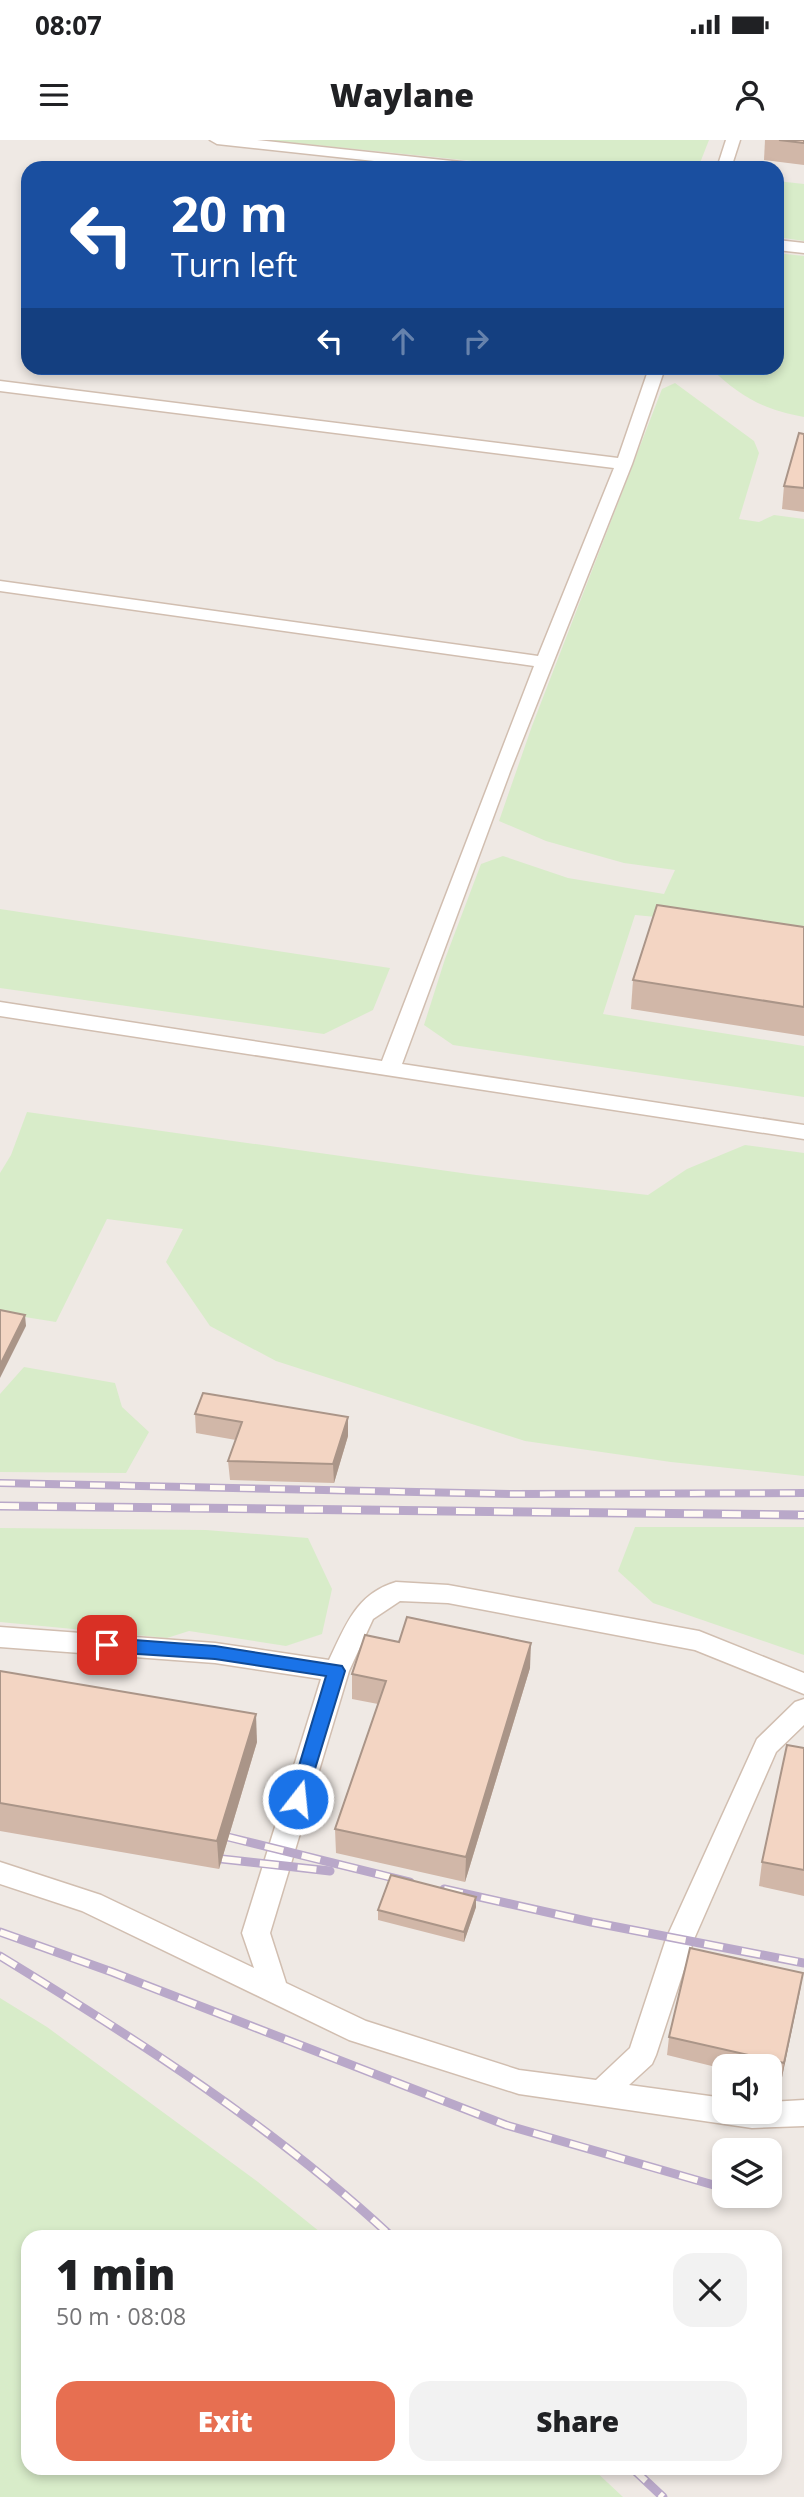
<!DOCTYPE html>
<meta charset="utf-8">
<style>
:root{--surface:#fff;--page:#f2f2f2;--text:#202124;--muted:#757577;--accent:#e76f51}
body{margin:0;font-family:"Open Sans",sans-serif;background:var(--page);color:var(--text);height:100vh;display:flex;flex-direction:column;font-size:26px;white-space:nowrap}
*{box-sizing:border-box;margin:0}
p{font-size:23px;color:var(--muted)}
.icon{flex:none;width:38px;height:38px;fill:none;stroke:currentColor;stroke-width:2;stroke-linecap:round;stroke-linejoin:round}
.map{position:relative;flex:1;overflow:hidden}
.side{position:absolute;left:21px;top:2090px;width:761px;height:245px;display:flex;flex-direction:column;background:var(--surface);border-radius:21px;box-shadow:0 4px 10px #0003}
.side>*{flex:none}
.hud{position:absolute;left:21px;top:21px;width:763px;height:214px;border-radius:21px;box-shadow:0 4px 10px #0003;background:#1a4fa0;color:#fff;overflow:hidden}
.controls{position:absolute;left:712px;top:1914px;display:grid;gap:14px}
.controls a{display:grid;place-items:center;width:70px;height:70px;border-radius:14px;background:var(--surface);box-shadow:0 4px 10px #0003;font-size:35px}
.pin{position:absolute;display:grid;place-items:center;width:60px;height:60px;color:#fff;margin:-30px;border-radius:14px;box-shadow:0 4px 10px #0006}
.me{position:absolute;width:77px;margin:-38px;rotate:16deg;stroke-linejoin:round;filter:drop-shadow(0 0 5px #0008)}
.turn{display:flex;align-items:center;gap:24px;height:147px;padding:0 35px;font-size:32px}
.turn .icon{width:91px;height:91px;stroke-width:2.5}
.turn b{display:block;font-size:49px;line-height:60px}
.lanes{display:flex;align-items:center;height:66px;padding:0 35px;background:#0003;justify-content:center;gap:35px;direction:ltr}
.lanes .off{opacity:.35}
.round{display:grid;place-items:center;flex:none;width:74px;height:74px;border-radius:21px;background:var(--page)}
.summary{display:flex;align-items:center;justify-content:space-between;height:119px;padding:0 35px}
h1{font-size:42px;font-weight:800;line-height:52px}
.cta{display:flex;gap:14px;margin-top:auto;padding:14px 35px}
.cta a{flex:1;height:80px;border-radius:21px;background:var(--accent);color:#fff;font-size:28px;font-weight:800;line-height:80px;text-align:center}
.cta a+a{background:var(--page);color:var(--text)}
.status{display:flex;justify-content:space-between;align-items:center;height:49px;padding:0 35px;background:var(--surface);direction:ltr}
.status svg{height:19px;fill:currentColor}
header{display:flex;justify-content:space-between;align-items:center;height:91px;padding:0 35px;background:var(--surface);font-size:32px;font-weight:800}
.map>svg:first-child{display:block}
.industrial{fill:#efe9e4;fill-rule:evenodd}
.green{fill:#d8ecc9}
.lines{fill:none;stroke-linecap:round;stroke-linejoin:round}
.lane-casing{stroke:#d1beb0;stroke-width:3}
.lane{fill:#fff;fill-rule:evenodd}
.rail-far1-casing{stroke:#b9a8c9;stroke-width:8}
.rail-casing{stroke:#b9a8c9;stroke-width:9}
.rail-far1{stroke:#fffaf3;stroke-width:5;stroke-dasharray:15;stroke-linecap:butt}
.rail{stroke:#fffaf3;stroke-width:6;stroke-dasharray:19;stroke-linecap:butt}
.wall{fill:#d1b7a8}
.shaded-wall{fill:#aa9588}
.building{fill:#f3d5c3;stroke:#aa9588;stroke-width:2}
.route{fill:#1a73e8;stroke:#114b97;stroke-width:2}
</style>
<div class="status"><b>08:07</b><svg viewBox="0 0 49 12"><path d="M0 12V9h3v3zM5 12V6h3v6zM10 12V3h3v9zM15 12V0h3v12zM26 1h20v11H26zM47 4h2v5h-2z"/></svg></div>
<header><svg class="icon" aria-label="menu" viewBox="0 0 24 24"><path d="M4 6h16M4 12h16M4 18h16"/></svg>Waylane<svg class="icon" aria-label="person" viewBox="0 0 24 24"><circle cx="12" cy="8" r="4"/><path d="M4 21q1-7 8-7t8 7"/></svg></header>
<div class="map">
<svg width="804" height="2357" viewBox="0 0 804 2357">
<rect width="100%" height="100%" fill="#fdf6ec"/>
<!-- industrial -->
<path class="industrial" d="M0,0h804v2357h-804zM28,28h749v200h-749zM724,1927h46v45h-46zM724,2011h46v45h-46zM28,2096h747v232h-747z"/>
<!-- green -->
<g class="green">
<polygon points="266,0 709,0 698,28 542,28"/>
<polygon points="777,41 804,44 804,101 777,97"/>
<path d="M777,113l27,3v161c-41,-7 -64,-21 -94,-49h67z"/>
<polygon points="675,243 754,301 759,313 739,379 759,382 774,375 804,379 804,791 635,775 603,874 804,906 804,957 453,905 424,885 445,819 481,724 503,716 568,738 664,754 675,730 624,723 546,701 499,681 532,586 662,249"/>
<polygon points="0,769 390,828 373,870 324,894 0,848"/>
<polygon points="27,972 476,1035 648,1055 687,1029 745,1005 804,1013 804,1336 671,1322 525,1301 276,1221 210,1186 166,1122 183,1089 107,1079 56,1182 0,1173 0,1033 11,1015"/>
<polygon points="24,1227 115,1243 122,1267 149,1292 126,1333 0,1332 0,1254"/>
<polygon points="635,1387 804,1387 804,1515 653,1463 618,1431"/>
<polygon points="0,1388 206,1390 308,1398 332,1449 322,1494 286,1506 189,1491 167,1498 0,1482"/>
<polygon points="0,1858 47,1887 258,2042 325,2096 28,2096 28,2328 592,2328 623,2357 0,2357"/>
</g>
<g class="lines">
<!-- lane casing -->
<g class="lane-casing">
<g id="lane">
<polygon points="210,0 257,0 480,24 487,28 439,28 217,4"/>
<polygon points="726,0 740,0 731,28 717,28"/>
<polygon points="777,100 804,103 804,113 777,110"/>
<polygon points="649,228 665,228 632,324 511,629 402,924 804,985 804,999 0,876 0,862 382,921 534,526 0,451 0,441 538,516 614,328 0,251 0,241 618,318"/>
<path d="M396,1442l52,3 251,46 105,42v21l-109,-44 -247,-47 -48,-2 -27,18 -24,52 -79,262 16,50 80,38 153,49 77,10 34,-32 36,-109 91,-200 38,-37 9,-3v26l-28,27 -82,187 -38,116 -4,9 -23,21 95,13v14h46v-10l34,-2v26l-52,2 -233,-34 -170,-54 -267,-129 -82,-27v-22l101,33 153,73 -12,-35 79,-254 -106,-16 -215,-16v-20l215,16 114,17c17,-35 27,-66 67,-78z"/>
</g>
</g>
<!-- lane -->
<use href="#lane" class="lane"/>
<!-- rail-far1 casing -->
<g class="rail-far1-casing">
<polyline id="rail-far1" points="0,1343 513,1354 804,1353"/>
</g>
<!-- rail casing -->
<g class="rail-casing">
<g id="rail">
<polyline points="0,1366 804,1375"/>
<polyline points="228,1697 410,1742"/>
<polyline points="222,1719 330,1731"/>
<polyline points="444,1749 591,1782 804,1823"/>
<polyline points="0,1792 112,1832 506,1985 724,2048"/>
<path d="M0,1816c136,83 274,171 391,280"/>
<polyline points="632,2328 663,2357"/>
</g>
</g>
<!-- rail-far1 -->
<use href="#rail-far1" class="rail-far1"/>
<!-- rail -->
<use href="#rail" class="rail"/>
</g>
<!-- wall -->
<g class="wall">
<polygon points="765,0 804,0 804,25 764,20"/>
<polygon points="804,294 804,372 782,369 784,346"/>
<polygon points="804,787 804,896 631,869 633,840"/>
<polygon points="195,1274 348,1277 348,1296 334,1343 230,1340 228,1321 236,1300 196,1293"/>
<polygon points="530,1528 465,1742 336,1713 335,1689 378,1564 352,1559 352,1534"/>
<polygon points="0,1531 257,1602 219,1729 0,1691"/>
<polygon points="804,1608 804,1756 759,1746 762,1722"/>
<polygon points="476,1767 464,1802 378,1780 378,1770"/>
<polygon points="803,1833 781,1942 770,1939 770,1927 724,1927 724,1929 667,1915 669,1897"/>
</g>
<!-- shaded-wall -->
<g class="shaded-wall">
<polygon points="25,1175 26,1186 0,1238 0,1225"/>
<polygon points="348,1277 348,1296 334,1343 333,1324"/>
<polygon points="531,1503 530,1528 465,1742 466,1717"/>
<polygon points="256,1574 257,1602 219,1729 217,1701"/>
<polygon points="476,1757 476,1767 464,1802 464,1792"/>
<polygon points="803,1833 800,1851 781,1942 784,1923"/>
</g>
<!-- building -->
<g class="building">
<polygon points="779,0 804,0 804,3"/>
<polygon points="799,293 804,294 804,348 784,346"/>
<polygon points="657,765 804,787 804,867 633,840"/>
<polygon points="0,1170 25,1175 0,1225"/>
<polygon points="203,1253 348,1277 333,1324 228,1321 242,1282 195,1274"/>
<polygon points="407,1477 531,1503 466,1717 335,1689 386,1541 352,1534 365,1495 399,1502"/>
<polygon points="0,1531 256,1574 217,1701 0,1663"/>
<polygon points="787,1605 804,1608 804,1730 762,1722"/>
<polygon points="391,1735 476,1757 464,1792 378,1770"/>
<polygon points="690,1808 803,1833 784,1923 669,1897"/>
</g>
<!-- route -->
<polygon class="route" points="107,1498 215,1506 342,1526 345,1531 304,1665 298,1667 291,1665 289,1659 326,1536 215,1519 107,1512 101,1510 99,1505 101,1500"/>
</svg>
<div class="controls">
<a><svg class="icon" aria-label="sound" viewBox="0 0 24 24"><path d="M4 9h4l5-4v14l-5-4H4zM17 9q2 3 0 6"/></svg></a>
<a><svg class="icon" aria-label="layers" viewBox="0 0 24 24"><path d="M12 4l9 5-9 5-9-5zM3 14l9 5 9-5"/></svg></a>
</div>
<div class="pin" style="left:107px;top:1505px;background:#d93025"><svg class="icon" aria-label="arrive" viewBox="0 0 24 24"><path d="M6 21V4h12l-3 4 3 4H6"/></svg></div>
<svg class="me" style="left:298px;top:1659px" viewBox="-20 -20 40 40"><circle r="17" fill="#1a73e8" stroke="#fff" stroke-width="3"/><path d="M0-11L8 9 0 5-8 9z" fill="#fff"/></svg>
<div class="hud">
<div class="turn"><svg class="icon" aria-label="left" viewBox="0 0 24 24"><path d="M17 20v-9H6M10 6l-5 5 5 5"/></svg><div><b>20 m</b>Turn left</div></div>
<div class="lanes"><svg class="icon" aria-label="left" viewBox="0 0 24 24"><path d="M17 20v-9H6M10 6l-5 5 5 5"/></svg><svg class="icon off" aria-label="ahead" viewBox="0 0 24 24"><path d="M12 20V5M6 11l6-6 6 6"/></svg><svg class="icon off" aria-label="right" viewBox="0 0 24 24"><path d="M7 20v-9h11M14 6l5 5-5 5"/></svg></div>
</div>
<section class="side">
<div class="summary"><div><h1>1 min</h1><p>50 m · 08:08</p></div><a class="round"><svg class="icon" aria-label="close" viewBox="0 0 24 24"><path d="M6 6l12 12M18 6L6 18"/></svg></a></div>
<div class="cta"><a>Exit</a><a>Share</a></div>
</section>
</div>
